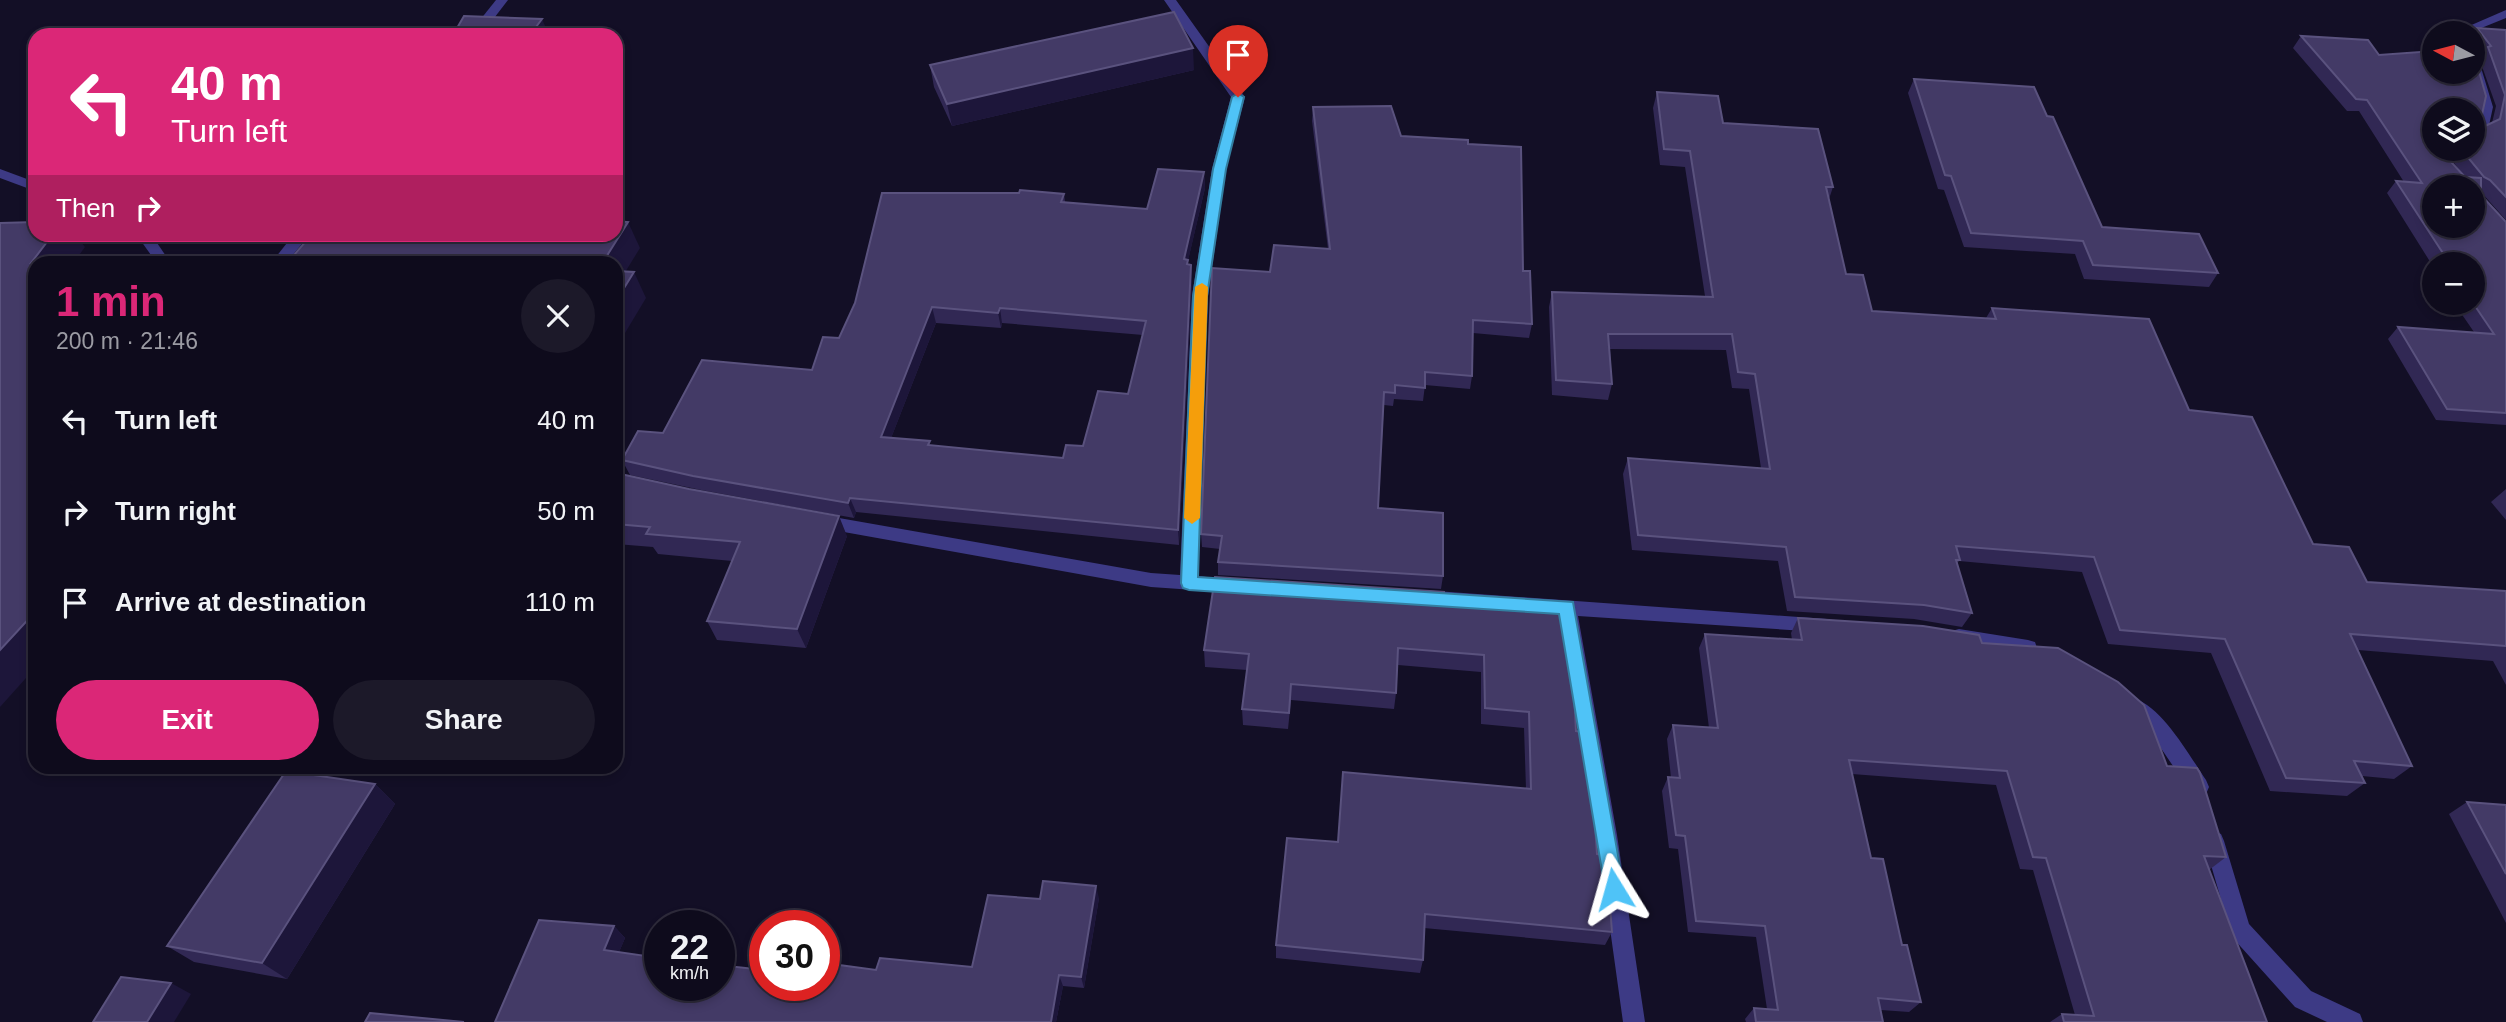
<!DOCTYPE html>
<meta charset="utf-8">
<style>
:root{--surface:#0e0b1c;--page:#1c1929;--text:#f1f3f6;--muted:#9b9ba3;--line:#2e2b3b;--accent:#db2777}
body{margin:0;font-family:Arial,sans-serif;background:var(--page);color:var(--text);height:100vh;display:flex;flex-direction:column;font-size:26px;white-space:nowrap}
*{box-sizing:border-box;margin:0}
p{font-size:23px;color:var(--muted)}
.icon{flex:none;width:38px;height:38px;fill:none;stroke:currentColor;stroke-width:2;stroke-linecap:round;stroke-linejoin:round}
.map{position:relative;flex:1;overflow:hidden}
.panel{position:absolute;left:28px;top:256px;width:595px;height:518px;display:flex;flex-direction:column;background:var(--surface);border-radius:21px;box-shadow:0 4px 10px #0003,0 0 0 2px var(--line)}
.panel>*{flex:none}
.guide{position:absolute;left:28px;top:28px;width:595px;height:214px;border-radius:21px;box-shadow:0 4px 10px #0003,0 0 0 2px var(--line);background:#db2777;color:#fff;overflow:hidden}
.needle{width:46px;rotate:277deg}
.controls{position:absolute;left:2422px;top:21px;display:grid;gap:14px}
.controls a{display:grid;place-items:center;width:63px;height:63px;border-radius:50%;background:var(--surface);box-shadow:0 4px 10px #0003,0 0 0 2px var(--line);font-size:35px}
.speed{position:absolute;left:644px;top:910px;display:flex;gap:14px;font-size:35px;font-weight:700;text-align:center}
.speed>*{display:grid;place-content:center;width:91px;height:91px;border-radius:50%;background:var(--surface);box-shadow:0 4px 10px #0003,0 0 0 2px var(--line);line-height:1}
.speed small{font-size:18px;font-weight:400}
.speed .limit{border:10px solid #d22;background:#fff;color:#111}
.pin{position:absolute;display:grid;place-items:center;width:60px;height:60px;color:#fff;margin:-72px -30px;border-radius:50% 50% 50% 0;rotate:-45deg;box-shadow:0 0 7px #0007}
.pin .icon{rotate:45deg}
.me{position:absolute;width:77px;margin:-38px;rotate:352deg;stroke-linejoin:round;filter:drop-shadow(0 0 5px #0008)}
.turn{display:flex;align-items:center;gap:24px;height:147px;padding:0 28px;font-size:32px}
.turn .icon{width:91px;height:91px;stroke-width:2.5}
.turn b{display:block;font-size:49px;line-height:60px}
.then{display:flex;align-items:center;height:66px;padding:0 28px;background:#0003;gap:14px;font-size:26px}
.round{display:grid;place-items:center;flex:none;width:74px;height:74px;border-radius:37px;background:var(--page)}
.summary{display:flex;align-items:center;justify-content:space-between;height:119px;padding:0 28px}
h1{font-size:42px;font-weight:700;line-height:52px;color:var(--accent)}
.primary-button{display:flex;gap:14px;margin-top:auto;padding:14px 28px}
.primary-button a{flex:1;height:80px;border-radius:42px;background:var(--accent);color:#fff;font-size:28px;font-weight:700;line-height:80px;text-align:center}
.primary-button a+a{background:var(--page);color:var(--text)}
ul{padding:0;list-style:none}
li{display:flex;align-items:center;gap:21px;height:91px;padding:0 28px}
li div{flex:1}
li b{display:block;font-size:26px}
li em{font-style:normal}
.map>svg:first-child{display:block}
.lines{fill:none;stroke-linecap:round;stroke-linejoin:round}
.street{fill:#3d3a85;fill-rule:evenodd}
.wall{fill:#312854;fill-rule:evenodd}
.shaded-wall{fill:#1d163a}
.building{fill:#433a66;stroke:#5a527e;stroke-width:2;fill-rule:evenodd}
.route{fill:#4fc3f7;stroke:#337fa1;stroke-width:2}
.slow{fill:#f59e0b}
</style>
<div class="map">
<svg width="2506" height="1022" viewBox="0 0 2506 1022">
<rect width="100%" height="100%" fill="#130f26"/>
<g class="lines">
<!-- street -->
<g class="street">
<polygon points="496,0 508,0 481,35 468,35"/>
<polygon points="1164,0 1176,0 1245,97 1226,169 1208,296 1198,576 1243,581 1246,586 1243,591 1237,593 1151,587 816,527 813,522 816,517 822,515 1151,573 1180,575 1192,296 1212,169 1231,97"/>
<polygon points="2506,10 2506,18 2469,33 2453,33"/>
<polygon points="2473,57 2479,61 2493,107 2488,130 2473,136 2479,107 2470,72 2473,72"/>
<polygon points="2436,149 2450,149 2448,160 2472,187 2457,187 2434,161"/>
<polygon points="0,169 35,182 35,191 0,178"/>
<polygon points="136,234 151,234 170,262 156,262"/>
<polygon points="294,234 310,234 287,262 272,262"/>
<polygon points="1422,590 1827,619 1829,624 1827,629 1820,632 1578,616 1617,835 1645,1022 1623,1022 1597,835 1559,615 1422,606 1415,603 1413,598 1415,593"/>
<polygon points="1959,629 2028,640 2035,642 2037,648 2035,654 2028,656 1959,645 1952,643 1950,637 1952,631"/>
<path d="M2134,698c29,10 55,57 72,82l3,7 -3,7 -7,2 -7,-2 -40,-59 -28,-29 3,-6z"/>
<polygon points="2214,831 2221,834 2224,841 2249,924 2311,991 2360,1014 2363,1022 2327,1022 2295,1007 2232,937 2204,841 2207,834"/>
</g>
</g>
<!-- wall -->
<g class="wall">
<path d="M2477,28l29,2v190l-25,-28v3l25,27v203l-70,-5 -48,-81 10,-12 76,5 -20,-29h19v-39h-39v4l-47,-75 9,-12 8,1 -45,-71h-12l-54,-63 8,-12 78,19 95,-7 -1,-2v-12zM2479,58l17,48 -4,17 -9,4 -3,-3 -3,-62zM2434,110h39v39h-21l-1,10 14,18 -24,-26z"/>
<polygon points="930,65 1194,70 952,126 934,87"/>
<polygon points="1914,79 2047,116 2102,227 2218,273 2209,287 2084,279 2075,254 1964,247 1944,190 1938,189 1908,93"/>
<polygon points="1657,92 1723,123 1833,187 1829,199 1846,274 1872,311 1986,318 1992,308 2189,410 2313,544 2367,582 2506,591 2506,685 2493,661 2358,650 2412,766 2394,779 2362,776 2365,783 2347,796 2270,791 2211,653 2108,644 2082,572 1959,561 1957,564 1972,613 1962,627 1914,619 1787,611 1778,561 1632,550 1623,474 1628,458 1761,468 1749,389 1732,388 1726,350 1610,349 1612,384 1608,400 1552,395 1549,307 1552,292 1705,296 1685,167 1660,165 1653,108"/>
<polygon points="1313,107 1401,136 1468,144 1523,271 1532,324 1529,338 1473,333 1472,376 1470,389 1425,385 1423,401 1394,399 1393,406 1384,405 1378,508 1443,576 1441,589 1218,575 1218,562 1220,549 1202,547 1201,534 1270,272 1328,249 1312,121"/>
<path d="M1204,172l1,16 -17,72v4l3,1 1,15 -13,265 -323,-33 -2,6 -153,-28 -71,-15 -8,-15 41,-27 149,-63 27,-32 225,-144 1,8 82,7zM936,323l65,5 1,-5 141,12 -15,59 -45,52 -20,12 -132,-12 -40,-8z"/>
<polygon points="616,473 847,536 806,648 717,640 707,621 732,561 658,554 653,547 616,544"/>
<polygon points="2506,489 2506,520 2491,502"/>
<polygon points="1444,602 1576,731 1597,854 1612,932 1605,945 1424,928 1423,960 1420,973 1276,958 1276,945 1337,842 1526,789 1524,728 1481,724 1481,672 1398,665 1396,693 1394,709 1291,700 1288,729 1243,725 1242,709 1247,670 1205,667 1204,650"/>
<polygon points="1798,618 1982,643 2167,766 2226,857 2209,870 2267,1022 2050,1022 2062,1014 2075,1015 2033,870 2020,869 1996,785 1852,774 1871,858 1902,945 1921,1002 1909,1012 1881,1010 1883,1022 1746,1022 1745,1019 1754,1008 1767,1009 1756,937 1688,932 1678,849 1669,848 1662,791 1668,777 1671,778 1667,739 1673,725 1709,728 1699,648 1705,634 1792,640 1791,633"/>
<polygon points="375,784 395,804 287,979 194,962 167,946"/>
<polygon points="2467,802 2506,805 2506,923 2449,814"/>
<polygon points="1099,898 1084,988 1063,986 1056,1022 495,1022 614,926 625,938 619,952 765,985 876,970 972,967 1040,899"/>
</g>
<!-- shaded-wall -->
<g class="shaded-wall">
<polygon points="542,19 549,35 530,35"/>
<polygon points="1193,48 1194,70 952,126 947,104"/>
<polygon points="1204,172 1205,188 1188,261 1188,260 1189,275 1184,259"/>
<polygon points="628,222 640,248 616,287 616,262 603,262"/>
<polygon points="53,234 74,234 85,247 74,262 35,262 35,268 31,263"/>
<polygon points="1191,265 1192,280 1179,545 1178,530"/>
<polygon points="634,272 646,298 616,348 616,301"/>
<polygon points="932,307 936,323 886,451 881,437"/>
<polygon points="1000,308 1002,323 1001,328 998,313"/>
<polygon points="850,498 856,512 854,518 848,503"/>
<polygon points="839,516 847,536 806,648 797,629"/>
<polygon points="35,612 35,668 0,707 0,650"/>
<polygon points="375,784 395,804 287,979 262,963"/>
<polygon points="1096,886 1099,898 1084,988 1081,977"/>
<polygon points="614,926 625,938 615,962 604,950"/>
<polygon points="1059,975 1063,986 1056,1022 1051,1022"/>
<polygon points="171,983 191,994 174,1022 147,1022"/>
</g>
<!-- building -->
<g class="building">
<polygon points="1174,12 1193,48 947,104 930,65"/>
<polygon points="464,16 542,19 530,35 453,35"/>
<path d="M2477,28l29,2v167l-16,-17 -6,-3 -23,-28h12v-39h-39v39h8l-1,2 24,26 16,1v17l25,27v191l-59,-4 -49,-82 96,7 -21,-31v-39h-23l-54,-83 26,2 -55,-83 -11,-1 -55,-63 67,4 11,15 55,-4v21h39v-24l6,-1v11l-3,3 10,35 -6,28 3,3 17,-8 5,-24 -17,-48 3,-1zM2434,187h39v39h-39z"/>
<polygon points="1914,79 2034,87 2047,116 2053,117 2102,227 2199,234 2218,273 2093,265 2083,241 1971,233 1951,176 1945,175"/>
<polygon points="1657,92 1718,96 1723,123 1818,129 1833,187 1826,187 1846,274 1863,275 1872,311 1996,319 1992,308 2149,319 2189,410 2252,417 2313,544 2349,547 2367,582 2506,591 2506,646 2350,634 2412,766 2354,761 2365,783 2286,778 2225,639 2120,630 2094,557 1956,546 1960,560 1956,560 1972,613 1924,605 1795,597 1786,547 1638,535 1628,458 1770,469 1755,374 1738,372 1732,334 1608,334 1612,384 1556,380 1552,292 1713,297 1690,151 1664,149"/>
<polygon points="1391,106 1401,136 1468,140 1468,144 1521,147 1523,271 1530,271 1532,324 1473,320 1472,376 1425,372 1425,388 1395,385 1395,393 1384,392 1378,508 1443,513 1443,576 1218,562 1222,536 1201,534 1212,268 1270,272 1274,245 1330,249 1313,107"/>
<path d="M1158,169l46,3 -20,87 4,1 -1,4 4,1 -13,265 -328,-32 -2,5 -155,-27 -71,-16 16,-29 25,2 39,-73 110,10 11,-33 16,1 16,-35 27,-110h137l1,-3 44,4 -3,8 86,7zM932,307l66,6 2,-5 146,13 -18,73 -30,-3 -15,55 -17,-1 -3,13 -135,-13 2,-4 -49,-4z"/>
<polygon points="616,221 628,222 603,262 288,262 312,234 616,234"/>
<polygon points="35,222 35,234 53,234 31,263 35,263 35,612 0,650 0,223"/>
<polygon points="616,271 634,272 616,301"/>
<polygon points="616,473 689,489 839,516 797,629 707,621 740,542 646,534 650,527 616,524"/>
<polygon points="1215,577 1444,592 1444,602 1564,611 1572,655 1576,731 1585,732 1591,768 1597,854 1606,855 1612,932 1425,914 1423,960 1276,945 1287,838 1338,842 1343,772 1531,789 1529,712 1485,708 1484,655 1398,648 1396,693 1291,684 1289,713 1242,709 1249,654 1204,650"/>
<polygon points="1798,618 1923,626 1979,635 1982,643 2058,648 2118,682 2144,705 2167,766 2197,768 2200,773 2226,857 2204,856 2267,1022 2064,1022 2062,1014 2094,1016 2046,858 2033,857 2007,771 1849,760 1871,858 1883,859 1902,945 1907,945 1921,1002 1878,998 1883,1022 1756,1022 1754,1008 1778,1010 1765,926 1696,921 1685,836 1676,835 1668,777 1680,778 1673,725 1718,728 1705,634 1802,640"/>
<polygon points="286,771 375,784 262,963 167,946"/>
<polygon points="2467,802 2506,805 2506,874"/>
<polygon points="1043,881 1096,886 1081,977 1059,975 1051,1022 495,1022 539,920 614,926 604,950 660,958 660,985 719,985 719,965 765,970 765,985 824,985 824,963 876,970 880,958 972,967 988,895 1040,899"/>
<polygon points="121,977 171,983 147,1022 93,1022"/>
<polygon points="370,1013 464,1022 365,1022"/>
</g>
<!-- route -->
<polygon class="route" points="1238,93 1244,97 1226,169 1207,296 1198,577 1573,602 1624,889 1621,895 1614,898 1607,895 1605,889 1559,614 1189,590 1183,588 1181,583 1193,296 1213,169 1232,97"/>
<!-- slow -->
<polygon class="slow" points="1202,283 1208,287 1200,518 1192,524 1184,518 1195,287"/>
</svg>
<div class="controls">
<a><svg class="needle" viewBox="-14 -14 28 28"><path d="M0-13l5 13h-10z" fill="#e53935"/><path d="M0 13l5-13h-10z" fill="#9b9ba3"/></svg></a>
<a><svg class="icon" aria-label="layers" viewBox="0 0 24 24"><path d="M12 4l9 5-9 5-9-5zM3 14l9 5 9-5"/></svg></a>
<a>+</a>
<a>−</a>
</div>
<div class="speed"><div>22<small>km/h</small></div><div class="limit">30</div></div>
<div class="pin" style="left:1238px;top:97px;background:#d93025"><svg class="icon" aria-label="arrive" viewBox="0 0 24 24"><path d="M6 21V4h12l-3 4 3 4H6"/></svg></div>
<svg class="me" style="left:1614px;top:889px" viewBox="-20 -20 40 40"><path d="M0-17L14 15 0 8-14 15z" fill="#4fc3f7" stroke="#fff" stroke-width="4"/></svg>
<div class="guide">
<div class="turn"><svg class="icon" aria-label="left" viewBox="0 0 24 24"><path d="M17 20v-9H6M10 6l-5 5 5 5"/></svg><div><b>40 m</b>Turn left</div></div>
<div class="then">Then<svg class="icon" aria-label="right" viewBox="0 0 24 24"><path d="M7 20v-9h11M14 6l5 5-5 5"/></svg></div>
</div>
<section class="panel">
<div class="summary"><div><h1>1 min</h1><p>200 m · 21:46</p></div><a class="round"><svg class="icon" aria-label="close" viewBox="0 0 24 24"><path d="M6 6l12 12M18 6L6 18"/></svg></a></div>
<ul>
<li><svg class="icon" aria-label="left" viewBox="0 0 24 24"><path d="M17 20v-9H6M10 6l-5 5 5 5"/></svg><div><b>Turn left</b></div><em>40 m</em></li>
<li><svg class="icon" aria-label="right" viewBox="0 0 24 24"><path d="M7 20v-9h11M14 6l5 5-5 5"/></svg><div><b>Turn right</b></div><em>50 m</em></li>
<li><svg class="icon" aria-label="arrive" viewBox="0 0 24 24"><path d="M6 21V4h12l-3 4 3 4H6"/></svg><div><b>Arrive at destination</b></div><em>110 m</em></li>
</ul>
<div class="primary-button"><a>Exit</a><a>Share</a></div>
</section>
</div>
